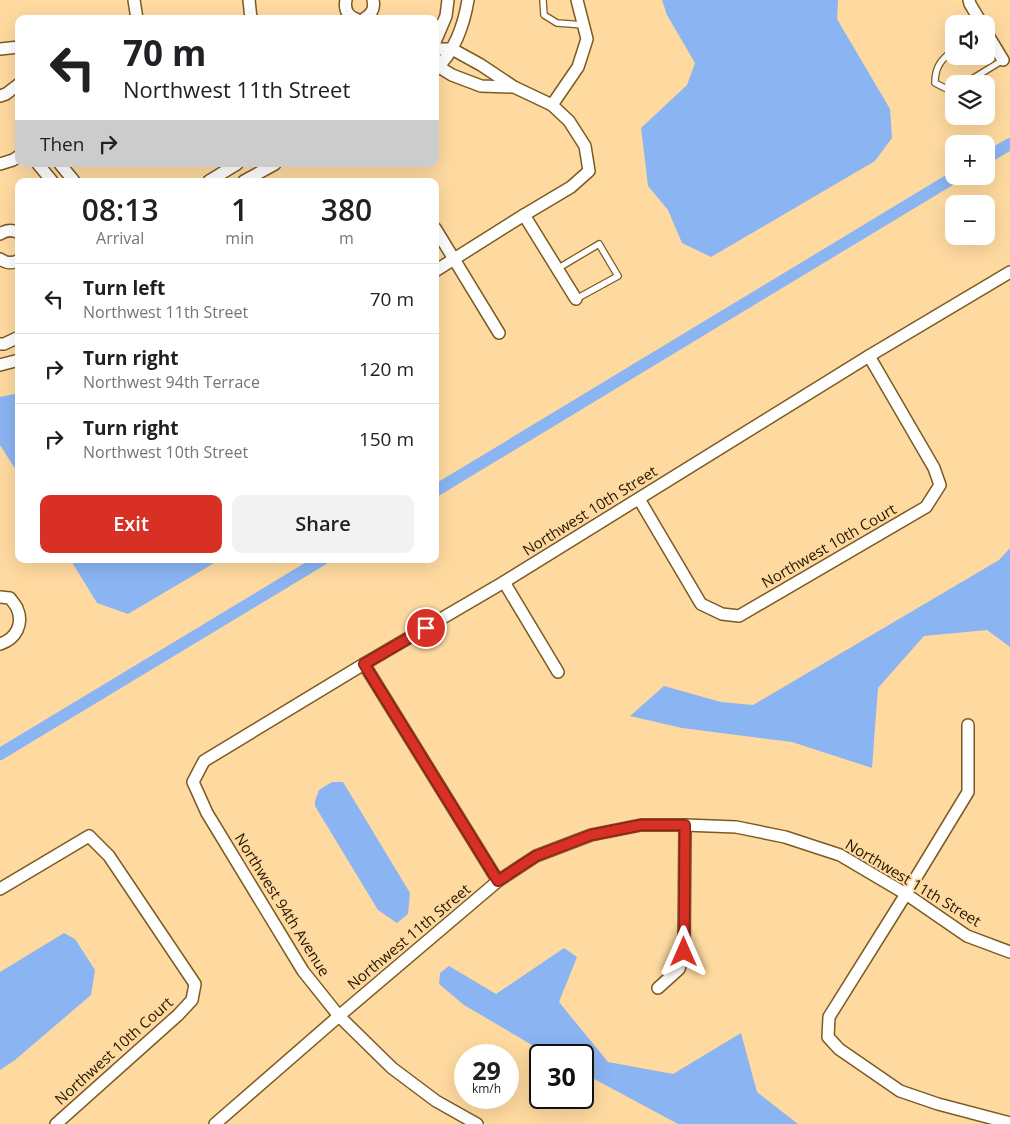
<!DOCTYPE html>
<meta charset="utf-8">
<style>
:root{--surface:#fff;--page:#f2f2f2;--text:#202124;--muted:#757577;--line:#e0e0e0;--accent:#d93025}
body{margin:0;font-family:"Open Sans",sans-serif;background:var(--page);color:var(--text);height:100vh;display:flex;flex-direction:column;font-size:19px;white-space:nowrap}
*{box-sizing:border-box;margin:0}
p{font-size:16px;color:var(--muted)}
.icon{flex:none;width:28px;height:28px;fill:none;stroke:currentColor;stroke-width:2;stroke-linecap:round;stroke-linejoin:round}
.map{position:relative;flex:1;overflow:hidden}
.panel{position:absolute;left:15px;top:178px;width:424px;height:385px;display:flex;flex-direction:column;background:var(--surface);border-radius:10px;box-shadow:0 5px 20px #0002}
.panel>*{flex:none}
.guide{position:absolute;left:15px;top:15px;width:424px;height:152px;border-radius:10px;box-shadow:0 5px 20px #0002;background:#fff;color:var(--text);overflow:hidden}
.controls{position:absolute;left:945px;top:15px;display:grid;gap:10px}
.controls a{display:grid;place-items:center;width:50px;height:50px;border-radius:10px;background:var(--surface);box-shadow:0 5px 20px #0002;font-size:25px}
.speed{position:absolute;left:454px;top:1044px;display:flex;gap:10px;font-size:25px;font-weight:700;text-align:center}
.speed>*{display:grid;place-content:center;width:65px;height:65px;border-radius:50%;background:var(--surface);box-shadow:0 5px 20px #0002;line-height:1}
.speed small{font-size:12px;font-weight:400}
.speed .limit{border:2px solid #111;border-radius:8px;background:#fff;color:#111}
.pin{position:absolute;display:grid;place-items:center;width:42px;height:42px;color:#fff;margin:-21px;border:2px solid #fff;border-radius:50%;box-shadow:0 1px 5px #0007}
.me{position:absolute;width:55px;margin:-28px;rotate:0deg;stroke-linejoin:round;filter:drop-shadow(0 0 4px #0008)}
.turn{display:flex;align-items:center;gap:18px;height:105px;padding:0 25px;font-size:22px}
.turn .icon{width:65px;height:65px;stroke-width:2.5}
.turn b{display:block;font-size:35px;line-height:42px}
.then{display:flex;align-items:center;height:48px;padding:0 25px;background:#0003;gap:10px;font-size:19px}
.eta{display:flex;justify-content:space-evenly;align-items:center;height:85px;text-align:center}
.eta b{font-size:30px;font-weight:600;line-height:35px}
.primary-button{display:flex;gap:10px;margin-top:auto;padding:10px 25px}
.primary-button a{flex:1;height:58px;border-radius:10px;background:var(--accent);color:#fff;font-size:20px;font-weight:600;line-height:58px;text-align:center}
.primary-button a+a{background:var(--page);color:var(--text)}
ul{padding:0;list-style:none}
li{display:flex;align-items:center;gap:15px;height:70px;padding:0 25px;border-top:1px solid var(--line)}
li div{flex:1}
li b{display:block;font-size:19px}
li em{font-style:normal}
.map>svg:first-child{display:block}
.water{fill:#8bb4f2}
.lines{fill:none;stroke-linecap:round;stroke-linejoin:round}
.canal{stroke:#8bb4f2;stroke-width:12}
.lane-casing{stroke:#7b5b22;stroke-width:8}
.street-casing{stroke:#7b5b22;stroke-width:14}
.lane{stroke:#fff;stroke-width:5.5}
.street{stroke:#fff;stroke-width:11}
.route-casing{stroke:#8d1f18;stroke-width:12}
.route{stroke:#d93025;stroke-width:9}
.labels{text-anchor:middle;stroke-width:4;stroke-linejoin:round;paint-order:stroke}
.street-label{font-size:15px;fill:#231601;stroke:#ffdaa0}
</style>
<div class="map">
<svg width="1010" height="1124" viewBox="0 0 1010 1124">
<rect width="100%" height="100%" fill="#ffdaa0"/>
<!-- water -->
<g class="water">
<polygon points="662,0 838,0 837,19 890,109 892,138 875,161 711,257 682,243 668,210 648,186 641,128 687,85 695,63 667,15"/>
<polygon points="19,393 19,475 0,445 0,397"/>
<polygon points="1010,548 1010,647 987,630 924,636 878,688 872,768 792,742 682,728 630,716 664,686 721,702 753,705 999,560"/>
<polygon points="70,559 221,559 128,614 97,603"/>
<polygon points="332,782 343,782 410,893 408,914 397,923 378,910 315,806 315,801 319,790"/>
<polygon points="64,933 75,939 95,970 91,995 15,1060 0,1070 0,972"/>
<polygon points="564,948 577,957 559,1002 608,1062 673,1074 741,1033 757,1092 798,1124 678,1124 583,1073 582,1055 549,1055 464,1005 439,984 440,973 449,966 496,994"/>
</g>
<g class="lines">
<!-- canal -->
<g class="canal">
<polyline points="986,158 1010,144"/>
<polyline points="435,491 956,176"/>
<polyline points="0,754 323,559"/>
</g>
<!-- lane casing -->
<g class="lane-casing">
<g id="lane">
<polyline points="543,0 544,15 557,23 584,25"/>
<path d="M954,50c-13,9 -19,17 -19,33l12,6 7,-2"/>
<polyline points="964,84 1003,60"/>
<polyline points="557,269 599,244 618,276 576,299"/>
</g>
</g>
<!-- street casing -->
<g class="street-casing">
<g id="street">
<polyline points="134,0 137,19"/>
<polyline points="249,0 251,19"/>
<path d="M346,0c-2,9 1,16 10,19"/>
<polyline points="969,0 970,4 982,24"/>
<path d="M364,19c8,-5 11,-10 9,-19"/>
<polyline points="986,32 1003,60"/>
<polyline points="435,42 446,16 448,0"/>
<polyline points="0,49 19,47"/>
<polyline points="435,49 452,49 481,65 514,87 552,105"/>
<polyline points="435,57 439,67 452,75 481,86 512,87"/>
<path d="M435,70c19,-17 29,-45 33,-70"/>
<polyline points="0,96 6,94 19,84"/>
<polyline points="0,164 13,160 19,156"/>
<polyline points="38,164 52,181"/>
<polyline points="60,164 74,181"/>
<polyline points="209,181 237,164"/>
<polyline points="244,181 275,164"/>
<polyline points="524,215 571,187 589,171 585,146 569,121 552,105 578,67 587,39 577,0"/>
<polyline points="435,228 499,333"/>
<path d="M0,234c6,-4 12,-5 19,-1"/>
<path d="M0,259c6,4 13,5 19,1"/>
<polyline points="435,271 524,215 576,299"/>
<polyline points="0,344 4,344 19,337"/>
<polyline points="0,365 19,360"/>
<polyline points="639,499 701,604 722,614 739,616 926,507 940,485 934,468 869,356"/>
<polyline points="504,582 558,672"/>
<path d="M0,597l10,1c2,3 5,6 7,10 7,16 -1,31 -17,36"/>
<polyline points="364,664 498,881"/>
<polyline points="968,725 968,792 906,894 829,1017 828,1037 839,1049 900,1091 938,1104 1010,1123"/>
<polyline points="0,889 89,836 109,856 195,984 192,1000 178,1015 56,1124"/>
<polyline points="658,988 679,969 684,952 685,825"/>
<polyline points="215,1124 339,1016 498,881 536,856 591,835 641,825 685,825 736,827 785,837 840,855 906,894 967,936 1010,952"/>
<polyline points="477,1124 436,1101 392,1068 339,1016 303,971 207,813 193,782 204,761 364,664 504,582 869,356 1010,272"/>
</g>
</g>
<!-- lane -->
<use href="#lane" class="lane"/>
<!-- street -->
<use href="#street" class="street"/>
</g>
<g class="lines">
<!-- route casing -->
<g class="route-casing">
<polyline id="route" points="426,628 364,664 498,881 536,856 591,835 641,825 685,825 684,952"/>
</g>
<!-- route -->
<use href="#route" class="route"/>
</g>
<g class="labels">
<!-- street labels -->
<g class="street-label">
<text transform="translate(590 511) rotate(-32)" y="5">Northwest 10th Street</text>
<text transform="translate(829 546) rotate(-30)" y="5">Northwest 10th Court</text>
<text transform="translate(913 883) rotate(31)" y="5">Northwest 11th Street</text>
<text transform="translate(282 905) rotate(58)" y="5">Northwest 94th Avenue</text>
<text transform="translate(409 937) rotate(-40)" y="5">Northwest 11th Street</text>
<text transform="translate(114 1051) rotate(-42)" y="5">Northwest 10th Court</text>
</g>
</g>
</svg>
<div class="controls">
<a><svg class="icon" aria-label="sound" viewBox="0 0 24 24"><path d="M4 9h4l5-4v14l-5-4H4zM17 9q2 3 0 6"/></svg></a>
<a><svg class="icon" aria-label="layers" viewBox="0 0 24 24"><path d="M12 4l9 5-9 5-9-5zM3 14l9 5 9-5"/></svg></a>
<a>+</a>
<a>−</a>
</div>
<div class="speed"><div>29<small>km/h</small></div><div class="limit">30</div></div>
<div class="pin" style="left:426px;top:628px;background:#d93025"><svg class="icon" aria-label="arrive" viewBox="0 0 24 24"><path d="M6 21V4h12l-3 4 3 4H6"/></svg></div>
<svg class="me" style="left:684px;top:952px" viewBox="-20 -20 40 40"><path d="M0-17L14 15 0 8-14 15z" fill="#d93025" stroke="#fff" stroke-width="4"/></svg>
<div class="guide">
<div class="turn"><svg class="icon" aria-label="left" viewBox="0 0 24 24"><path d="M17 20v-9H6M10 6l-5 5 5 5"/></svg><div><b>70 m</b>Northwest 11th Street</div></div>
<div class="then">Then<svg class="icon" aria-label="right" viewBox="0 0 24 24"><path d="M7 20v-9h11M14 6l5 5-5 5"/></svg></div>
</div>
<section class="panel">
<div class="eta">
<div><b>08:13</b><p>Arrival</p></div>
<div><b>1</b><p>min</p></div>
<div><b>380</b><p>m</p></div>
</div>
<ul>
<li><svg class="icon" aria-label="left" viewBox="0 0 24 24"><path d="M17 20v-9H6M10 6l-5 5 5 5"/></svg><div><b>Turn left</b><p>Northwest 11th Street</p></div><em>70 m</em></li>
<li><svg class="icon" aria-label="right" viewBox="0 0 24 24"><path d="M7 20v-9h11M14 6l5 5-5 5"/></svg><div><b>Turn right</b><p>Northwest 94th Terrace</p></div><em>120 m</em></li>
<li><svg class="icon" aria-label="right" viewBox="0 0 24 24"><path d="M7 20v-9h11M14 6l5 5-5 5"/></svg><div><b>Turn right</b><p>Northwest 10th Street</p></div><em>150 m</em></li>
</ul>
<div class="primary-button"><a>Exit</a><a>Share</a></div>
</section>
</div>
